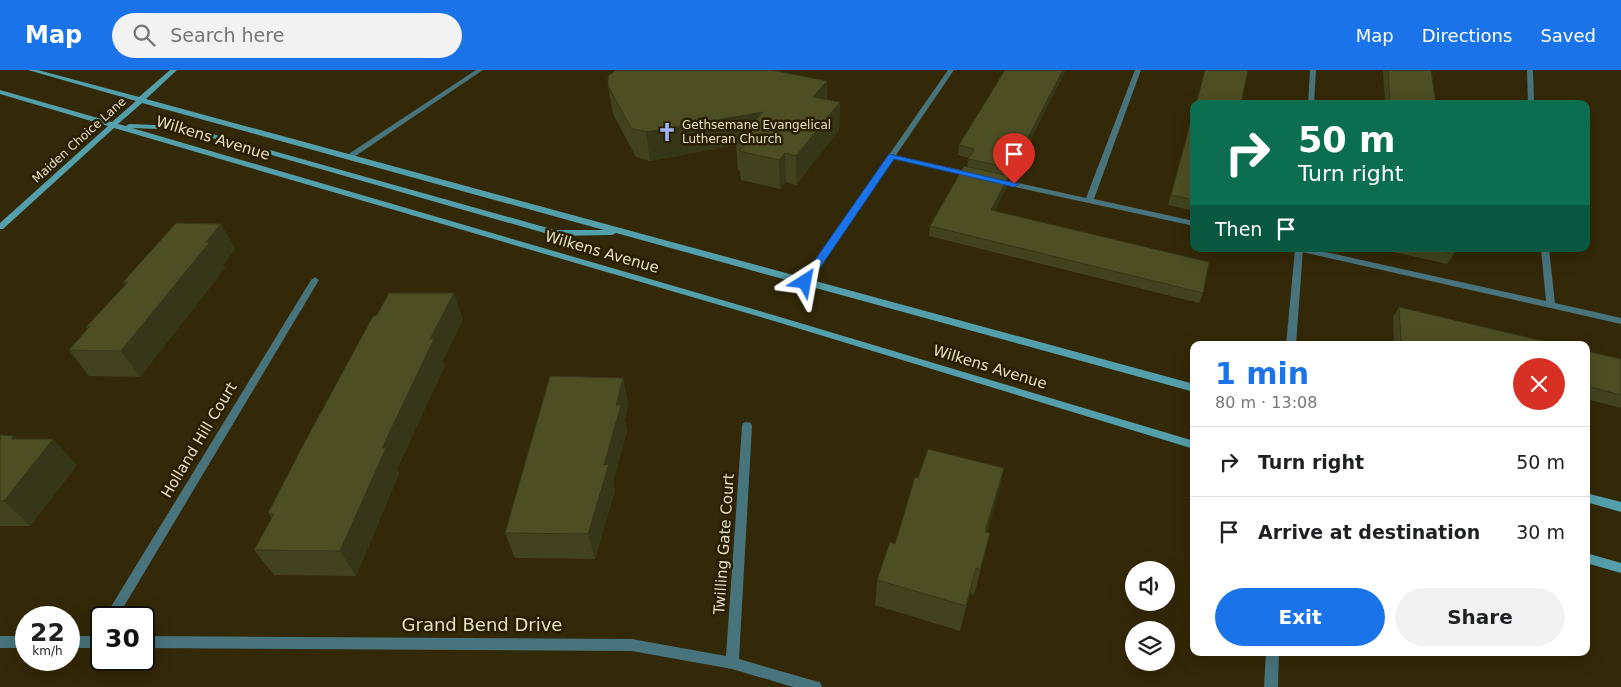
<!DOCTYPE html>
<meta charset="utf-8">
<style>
:root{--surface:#fff;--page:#f2f2f2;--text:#202124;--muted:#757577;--line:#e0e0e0;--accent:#1a73e8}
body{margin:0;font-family:"DejaVu Sans",sans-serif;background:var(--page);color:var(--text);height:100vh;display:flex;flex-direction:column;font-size:19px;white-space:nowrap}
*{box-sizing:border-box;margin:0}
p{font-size:16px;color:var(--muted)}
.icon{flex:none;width:28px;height:28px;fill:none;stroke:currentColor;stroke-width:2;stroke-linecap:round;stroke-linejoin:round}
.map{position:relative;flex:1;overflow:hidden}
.panel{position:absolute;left:1190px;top:271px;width:400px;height:315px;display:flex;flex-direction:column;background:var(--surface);border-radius:10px;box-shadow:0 5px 20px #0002}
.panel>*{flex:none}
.guide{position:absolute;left:1190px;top:30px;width:400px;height:152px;border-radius:10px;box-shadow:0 5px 20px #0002;background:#0b6e4f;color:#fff;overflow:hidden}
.buttons{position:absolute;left:1125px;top:491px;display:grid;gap:10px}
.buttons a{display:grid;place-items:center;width:50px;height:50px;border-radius:50%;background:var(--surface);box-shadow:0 5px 20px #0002;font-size:25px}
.speed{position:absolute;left:15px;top:536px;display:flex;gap:10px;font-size:25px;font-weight:700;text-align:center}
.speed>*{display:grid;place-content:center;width:65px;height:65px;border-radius:50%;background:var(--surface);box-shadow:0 5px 20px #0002;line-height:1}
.speed small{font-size:12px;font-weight:400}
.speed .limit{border:2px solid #111;border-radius:8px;background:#fff;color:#111}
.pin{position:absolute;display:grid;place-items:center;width:42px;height:42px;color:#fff;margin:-51px -21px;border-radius:50% 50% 50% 0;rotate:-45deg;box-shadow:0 0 5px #0007}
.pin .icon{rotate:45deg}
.me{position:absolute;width:55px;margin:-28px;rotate:34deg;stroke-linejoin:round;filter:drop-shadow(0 0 4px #0008)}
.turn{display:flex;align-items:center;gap:18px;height:105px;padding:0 25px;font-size:22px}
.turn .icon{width:65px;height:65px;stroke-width:2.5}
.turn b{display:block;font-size:35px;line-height:42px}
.then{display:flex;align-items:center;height:48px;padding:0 25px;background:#0003;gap:10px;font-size:19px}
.round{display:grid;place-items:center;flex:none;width:52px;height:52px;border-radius:26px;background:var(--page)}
.overview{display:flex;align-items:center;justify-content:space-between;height:85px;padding:0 25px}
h1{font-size:30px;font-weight:700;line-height:38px;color:var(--accent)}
.cta{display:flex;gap:10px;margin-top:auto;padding:10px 25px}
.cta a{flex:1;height:58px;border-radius:30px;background:var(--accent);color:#fff;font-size:20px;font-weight:700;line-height:58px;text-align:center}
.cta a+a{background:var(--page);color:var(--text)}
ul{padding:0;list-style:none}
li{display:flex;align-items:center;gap:15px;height:70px;padding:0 25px;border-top:1px solid var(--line)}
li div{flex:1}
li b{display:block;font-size:19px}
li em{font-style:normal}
header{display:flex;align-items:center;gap:30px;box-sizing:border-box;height:70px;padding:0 25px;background:var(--accent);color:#fff}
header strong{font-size:24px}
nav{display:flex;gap:28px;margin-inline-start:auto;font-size:18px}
.search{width:350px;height:45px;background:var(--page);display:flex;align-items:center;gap:12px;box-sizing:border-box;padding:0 18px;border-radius:28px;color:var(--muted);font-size:19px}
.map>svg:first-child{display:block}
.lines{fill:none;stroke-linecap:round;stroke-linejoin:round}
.lane{fill:#48747d;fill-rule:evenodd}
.street{fill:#48747d;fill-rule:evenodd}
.secondary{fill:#549fac;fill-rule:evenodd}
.wall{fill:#42431e}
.shaded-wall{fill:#363718}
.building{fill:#4d4e23;stroke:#363718}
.route{fill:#1a73e8;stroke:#114b97}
.labels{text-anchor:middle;stroke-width:5;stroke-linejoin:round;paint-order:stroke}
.far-poi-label{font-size:12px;fill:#e7dfc8;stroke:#291e00;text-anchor:start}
.far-street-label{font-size:12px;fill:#e7dfc8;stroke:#291e00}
.street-label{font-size:15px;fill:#e7dfc8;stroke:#291e00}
.near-street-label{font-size:18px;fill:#e7dfc8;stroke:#291e00}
</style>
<header>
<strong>Map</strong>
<div class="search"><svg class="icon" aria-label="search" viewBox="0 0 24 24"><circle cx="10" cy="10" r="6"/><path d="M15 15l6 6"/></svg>Search here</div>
<nav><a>Map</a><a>Directions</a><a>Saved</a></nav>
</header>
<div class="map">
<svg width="1621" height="617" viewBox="0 0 1621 617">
<rect width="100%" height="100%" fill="#332807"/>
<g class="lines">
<!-- lane -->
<g class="lane">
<polygon points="476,0 483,0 351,89 348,89 344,87"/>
<polygon points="1135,0 1141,0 1094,129 1194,151 1194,156 992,112 992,108 995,108 1086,128"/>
<polygon points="1527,0 1533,0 1534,34 1528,34"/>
<polygon points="889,84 974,103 978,105 974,107 892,88 888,86"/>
<polygon points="1298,179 1312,179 1546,231 1541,179 1549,179 1555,233 1621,248 1621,254 1302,182"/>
</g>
<!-- street -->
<g class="street">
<polygon points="948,0 954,0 808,214 802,214 801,212 802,210"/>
<polygon points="1310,0 1316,0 1314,34 1308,34"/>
<polygon points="1295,179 1303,179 1296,275 1286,275"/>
<polygon points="315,207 319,210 117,548 104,548 311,210"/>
<polygon points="747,352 751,353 752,356 739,589 815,611 820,612 822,617 793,617 732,599 632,581 144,578 144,566 632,569 726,586 742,356 743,353"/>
<rect x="0" y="566" width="26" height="12"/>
<rect x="69" y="566" width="32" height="12"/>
<polygon points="1266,582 1279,582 1278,617 1264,617"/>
</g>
<!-- secondary -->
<g class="secondary">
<path d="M28,0h10l101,27 31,-27h7l-31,29 1048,285v8l-578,-159 -4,2 -57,1 -371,-106 -52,-2 648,189 414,124v8l-420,-128 -660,-193 -111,101h-3v-6l108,-97 -108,-32v-4l112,32 24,-21zM142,33l462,127h-49l-371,-104 -55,-2 -3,2 -8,-2z"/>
<polygon points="1586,423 1621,432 1621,442 1586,432"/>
<polygon points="1586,483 1621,493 1621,503 1586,493"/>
</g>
</g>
<!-- wall -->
<g class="wall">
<polygon points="1005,0 1066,0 1011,108 1008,108 1007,116 994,141 1203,223 1199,233 929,166 930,156 967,97 969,88 958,85 959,75"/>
<polygon points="1383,0 1431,0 1436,34 1385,34"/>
<polygon points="827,11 827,29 840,32 839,60 796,115 786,112 780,119 741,110 740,101 738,100 736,75 650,91 636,87 613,44 608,16"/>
<polygon points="1194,38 1194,141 1168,135"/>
<polygon points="221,154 235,179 223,195 225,198 140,307 89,306 69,280 88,259 86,257 126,215 123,212"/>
<polygon points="1390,179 1453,179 1454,184 1447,194 1390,181"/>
<polygon points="1399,237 1560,275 1394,275 1393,247"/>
<polygon points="377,245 463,249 443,290 445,295 397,399 399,404 356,506 274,505 254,480 272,448 268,443"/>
<polygon points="1586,281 1621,289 1621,338 1586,329"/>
<polygon points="623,308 628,334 625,350 627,361 613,412 615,420 595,489 515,488 505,463"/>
<polygon points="0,365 14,366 17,369 77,395 30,456 0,456"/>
<polygon points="1004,398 998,424 987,462 990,463 974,525 970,523 960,561 875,535 877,510 895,474 918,408"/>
</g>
<!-- shaded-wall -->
<g class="shaded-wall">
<polygon points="1063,0 1066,0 1011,108 1012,98"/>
<polygon points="827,11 826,39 813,27"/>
<polygon points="840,32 839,60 796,115 796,86"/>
<polygon points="763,42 736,71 736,75 650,91 646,62"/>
<polygon points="785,83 786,112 780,119 779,90"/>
<polygon points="1009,106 1007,116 990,151 991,140"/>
<polygon points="221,154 235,179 223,195 225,198 140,307 121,281 206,172"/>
<polygon points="454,223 463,249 443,290 445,295 397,399 399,404 356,506 340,481 382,378 430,269"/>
<polygon points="623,308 628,334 625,350 627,361 613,412 615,420 595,489 588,464"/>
<polygon points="14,366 37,389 53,369 77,395 30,456 4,431 11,369"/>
<polygon points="1004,398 998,424 979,487 985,462"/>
<polygon points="976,498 970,523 960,561 966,536"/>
</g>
<!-- building -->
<g class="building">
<polygon points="616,0 772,0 827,11 813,27 840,32 796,86 785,83 779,90 739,81 746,74 736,71 763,42 646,62 631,58 608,16 608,6"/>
<polygon points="1005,0 1063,0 1012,98 968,89 974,79 959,75"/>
<polygon points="1205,0 1248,0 1241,34 1196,34"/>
<polygon points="1388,0 1431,0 1436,34 1390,34"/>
<polygon points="1194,40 1194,130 1171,125"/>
<polygon points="964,96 1009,106 991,140 1209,192 1203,223 930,156"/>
<polygon points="176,153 221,154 206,172 210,172 121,281 69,280 90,256 86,257 128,212 123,212"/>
<polygon points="1432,179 1453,179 1454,184"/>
<polygon points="389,223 454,223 430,269 434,269 382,378 386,378 340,481 254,480 274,444 268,443 301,379 373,246 377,245"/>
<polygon points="1399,237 1560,275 1418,275 1401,271"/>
<polygon points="1586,281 1621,289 1621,325 1586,316"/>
<polygon points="550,306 623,308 616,335 621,335 604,395 609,394 588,464 505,463"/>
<polygon points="0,365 14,366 11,369 53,369 4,431 0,431"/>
<polygon points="928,379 1004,398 985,462 990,463 980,500 976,498 966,536 877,510 890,472 895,474 915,407 918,408"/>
</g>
<!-- route -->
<polygon class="route" points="889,84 1019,114 1014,117 894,89 809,214 801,214 801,210"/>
<!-- icons -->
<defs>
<g id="church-bare" transform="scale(1.5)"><path d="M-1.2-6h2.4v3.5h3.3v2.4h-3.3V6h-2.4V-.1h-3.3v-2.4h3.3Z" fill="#9db4fd" stroke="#291e00" stroke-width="2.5" paint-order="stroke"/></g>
</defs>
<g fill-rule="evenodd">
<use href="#church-bare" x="667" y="62"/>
</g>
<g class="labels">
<!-- far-poi labels -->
<g class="far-poi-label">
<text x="682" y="59">Gethsemane Evangelical<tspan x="682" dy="14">Lutheran Church</tspan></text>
</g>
<!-- far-street labels -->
<g class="far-street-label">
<text transform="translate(79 70) rotate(-42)" y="4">Maiden Choice Lane</text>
</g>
<!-- street labels -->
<g class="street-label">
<text transform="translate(213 68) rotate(17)" y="5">Wilkens Avenue</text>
<text transform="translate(602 182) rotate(16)" y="5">Wilkens Avenue</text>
<text transform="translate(990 297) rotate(17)" y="5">Wilkens Avenue</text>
<text transform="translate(199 370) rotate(-59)" y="5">Holland Hill Court</text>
<text transform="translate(724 474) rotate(-86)" y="5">Twilling Gate Court</text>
</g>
<!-- near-street labels -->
<g class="near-street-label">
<text x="482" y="561">Grand Bend Drive</text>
</g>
</g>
</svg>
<div class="buttons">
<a><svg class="icon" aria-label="sound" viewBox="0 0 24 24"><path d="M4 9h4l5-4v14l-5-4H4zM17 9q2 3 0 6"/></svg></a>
<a><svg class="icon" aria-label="layers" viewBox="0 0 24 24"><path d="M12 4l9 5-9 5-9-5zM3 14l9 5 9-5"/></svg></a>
</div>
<div class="speed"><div>22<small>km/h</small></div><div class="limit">30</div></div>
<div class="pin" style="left:1014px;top:114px;background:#d93025"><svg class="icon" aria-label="arrive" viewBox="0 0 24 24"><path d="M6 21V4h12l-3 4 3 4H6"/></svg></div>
<svg class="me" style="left:805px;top:212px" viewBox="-20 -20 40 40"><path d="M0-17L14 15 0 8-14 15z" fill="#1a73e8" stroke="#fff" stroke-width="4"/></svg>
<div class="guide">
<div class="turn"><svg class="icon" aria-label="right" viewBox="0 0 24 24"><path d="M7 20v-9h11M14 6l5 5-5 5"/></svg><div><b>50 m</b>Turn right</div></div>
<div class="then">Then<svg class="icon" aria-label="arrive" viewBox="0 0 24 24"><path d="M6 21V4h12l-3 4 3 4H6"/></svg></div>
</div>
<section class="panel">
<div class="overview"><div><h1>1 min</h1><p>80 m · 13:08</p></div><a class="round" style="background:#d93025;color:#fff"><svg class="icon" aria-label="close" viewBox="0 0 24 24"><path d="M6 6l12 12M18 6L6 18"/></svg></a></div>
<ul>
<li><svg class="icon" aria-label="right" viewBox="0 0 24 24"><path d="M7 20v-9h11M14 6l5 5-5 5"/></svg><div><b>Turn right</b></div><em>50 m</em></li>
<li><svg class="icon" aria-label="arrive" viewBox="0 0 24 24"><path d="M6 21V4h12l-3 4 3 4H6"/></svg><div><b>Arrive at destination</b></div><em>30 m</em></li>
</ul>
<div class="cta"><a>Exit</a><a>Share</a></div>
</section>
</div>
